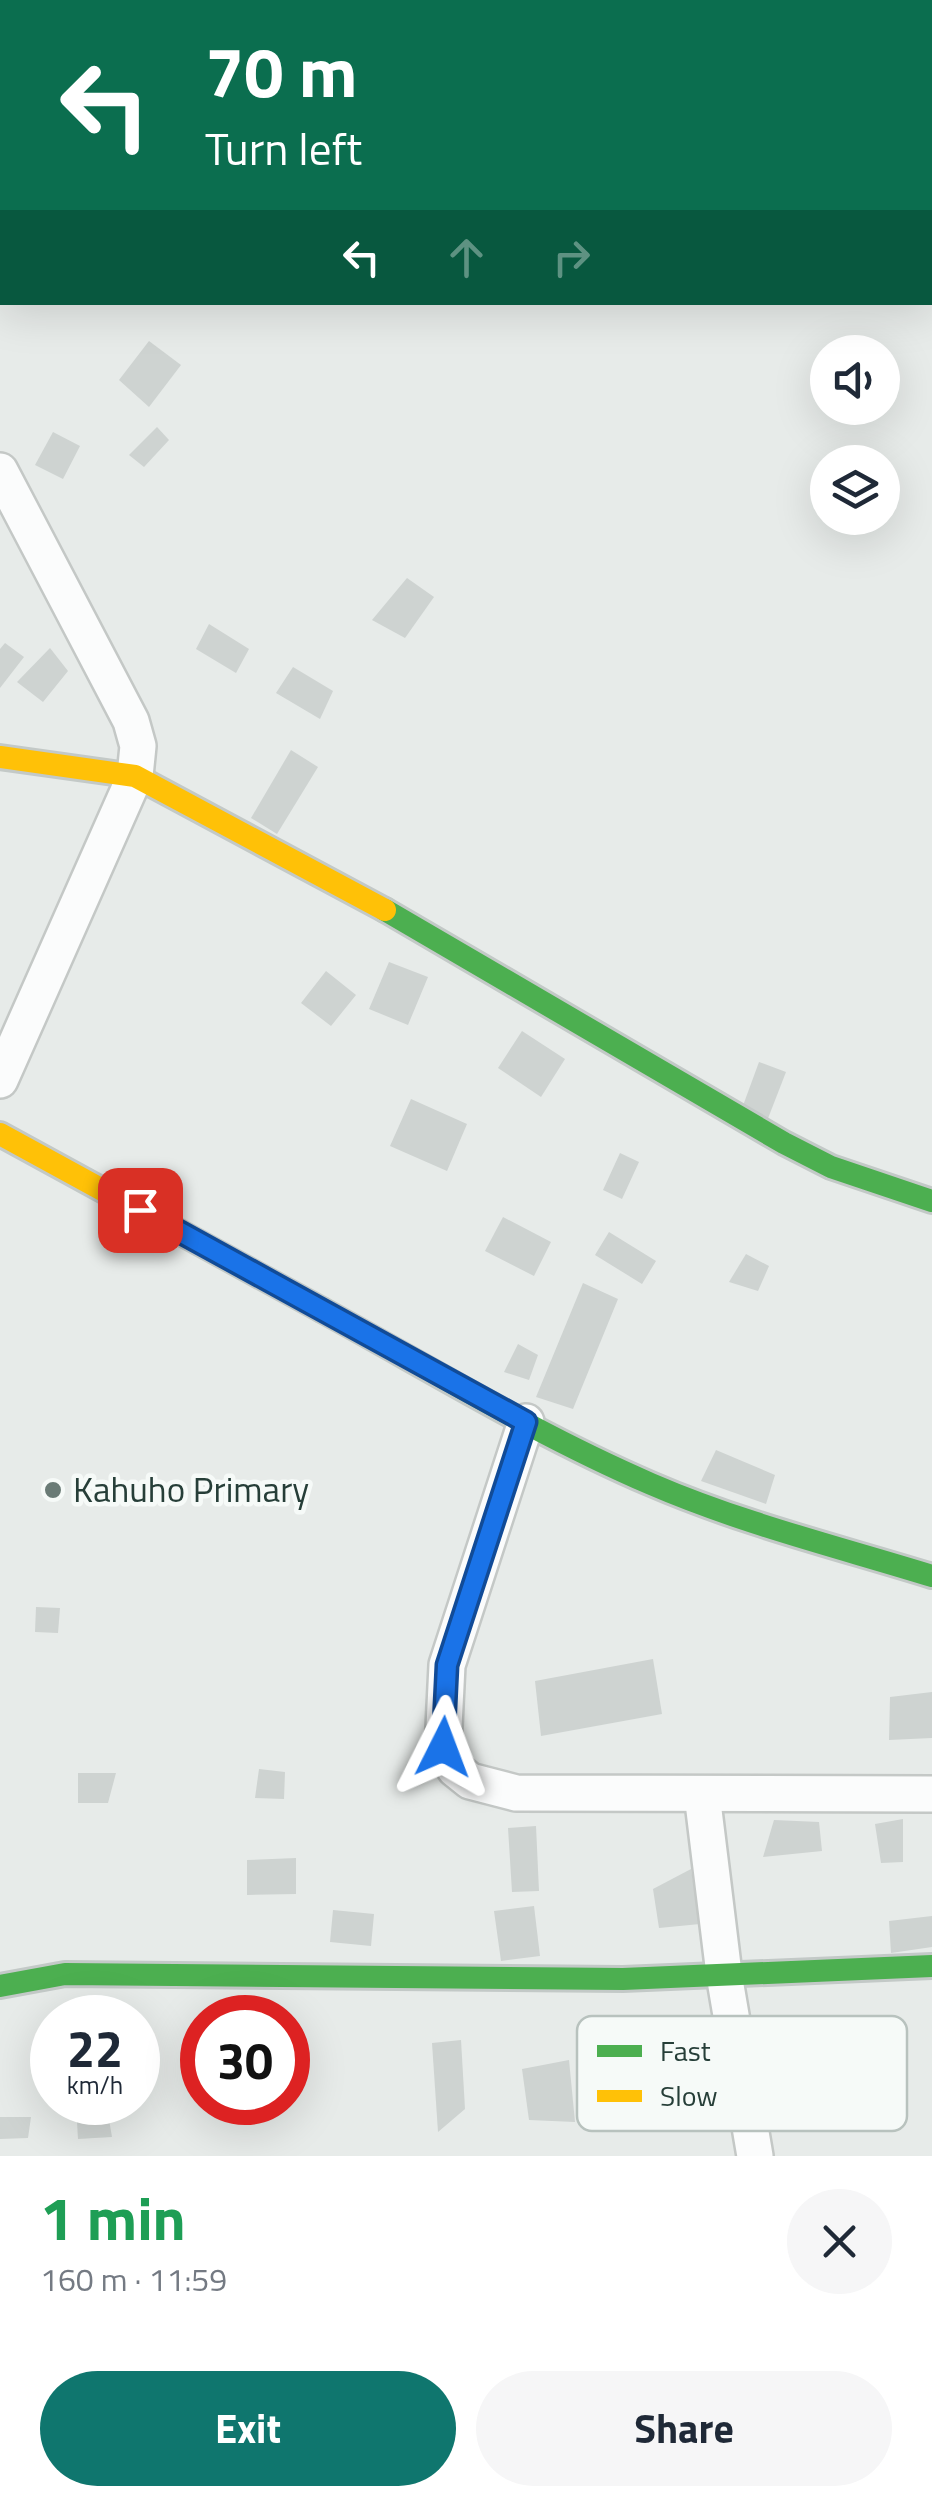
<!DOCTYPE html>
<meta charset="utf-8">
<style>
:root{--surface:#fff;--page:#f6f6f7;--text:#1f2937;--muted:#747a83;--accent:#0f766e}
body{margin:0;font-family:"Titillium Web",sans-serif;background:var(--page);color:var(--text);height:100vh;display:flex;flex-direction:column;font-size:38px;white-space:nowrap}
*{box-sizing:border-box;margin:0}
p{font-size:32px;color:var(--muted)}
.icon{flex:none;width:55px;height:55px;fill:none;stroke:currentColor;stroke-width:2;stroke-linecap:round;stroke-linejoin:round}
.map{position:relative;height:2156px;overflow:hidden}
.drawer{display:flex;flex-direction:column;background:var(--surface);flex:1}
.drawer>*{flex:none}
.hud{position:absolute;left:0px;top:0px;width:932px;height:305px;box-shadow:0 10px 40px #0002;background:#0b6e4f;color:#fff;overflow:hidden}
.buttons{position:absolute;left:810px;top:335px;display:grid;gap:20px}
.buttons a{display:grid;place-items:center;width:90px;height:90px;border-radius:50%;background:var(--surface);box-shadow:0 10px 40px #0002;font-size:50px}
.speed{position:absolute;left:30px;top:1995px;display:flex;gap:20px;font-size:50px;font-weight:700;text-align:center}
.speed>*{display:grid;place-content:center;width:130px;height:130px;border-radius:50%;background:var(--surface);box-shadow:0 10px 40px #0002;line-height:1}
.speed small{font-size:25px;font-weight:400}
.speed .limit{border:15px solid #d22;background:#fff;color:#111}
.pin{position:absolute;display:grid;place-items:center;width:85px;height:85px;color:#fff;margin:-42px;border-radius:20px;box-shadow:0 5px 15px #0006}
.me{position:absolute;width:110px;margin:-55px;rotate:3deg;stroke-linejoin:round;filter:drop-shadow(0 0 8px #0008)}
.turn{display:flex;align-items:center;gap:35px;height:210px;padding:0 40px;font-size:45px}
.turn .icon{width:130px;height:130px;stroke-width:2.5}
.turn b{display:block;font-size:70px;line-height:85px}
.lanes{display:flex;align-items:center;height:95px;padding:0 40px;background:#0003;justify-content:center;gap:50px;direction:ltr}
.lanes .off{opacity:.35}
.round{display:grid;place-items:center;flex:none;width:105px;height:105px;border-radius:52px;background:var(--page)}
.summary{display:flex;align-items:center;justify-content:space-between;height:170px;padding:0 40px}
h1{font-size:60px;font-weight:700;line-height:75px;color:#1e9e55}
.primary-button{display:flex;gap:20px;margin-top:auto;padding:20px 40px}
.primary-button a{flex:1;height:115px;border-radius:60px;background:var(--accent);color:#fff;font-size:40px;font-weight:700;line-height:115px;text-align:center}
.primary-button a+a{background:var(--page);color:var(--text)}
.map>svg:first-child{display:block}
.building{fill:#ced3d1}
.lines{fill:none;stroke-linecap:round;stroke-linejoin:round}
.street-casing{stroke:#c4c8c6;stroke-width:40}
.fast-casing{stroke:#c3c9c7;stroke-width:28}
.slow-casing{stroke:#c3c9c7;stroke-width:28}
.street{stroke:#fbfcfc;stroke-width:35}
.fast{stroke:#4caf50;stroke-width:22}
.slow{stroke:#ffc107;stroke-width:22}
.route-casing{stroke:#114b97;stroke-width:25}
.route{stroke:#1a73e8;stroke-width:18}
.poi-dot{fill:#6a7b76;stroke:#f6faf8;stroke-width:4}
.labels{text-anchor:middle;stroke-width:9;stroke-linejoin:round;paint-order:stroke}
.poi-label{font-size:35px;fill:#263e38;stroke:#f6faf8;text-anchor:start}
.key{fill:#f6faf8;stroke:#b8c2be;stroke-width:2.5}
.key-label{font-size:28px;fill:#263e38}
</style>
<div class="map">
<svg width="932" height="2156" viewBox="0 0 932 2156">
<rect width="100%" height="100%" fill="#e7ebe9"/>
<!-- building -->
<g class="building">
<polygon points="149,341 181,365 149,407 119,380"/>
<polygon points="157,427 169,440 144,467 129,455"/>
<polygon points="53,432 80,446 63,479 35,465"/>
<polygon points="407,578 434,597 405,638 372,620"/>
<polygon points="209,624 249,649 236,673 196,649"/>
<polygon points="5,643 24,657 0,688 0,649"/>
<polygon points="50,648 68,671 43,702 17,682"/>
<polygon points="293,667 333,691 320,719 276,693"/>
<polygon points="291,750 318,767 277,834 251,818"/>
<polygon points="389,962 428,977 408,1025 369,1009"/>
<polygon points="326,971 356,995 331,1026 301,1003"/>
<polygon points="522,1031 565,1059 541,1097 498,1068"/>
<polygon points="759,1062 786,1072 767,1121 741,1111"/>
<polygon points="411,1099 467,1124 447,1171 390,1146"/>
<polygon points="620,1153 639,1162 622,1199 603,1190"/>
<polygon points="503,1217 551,1242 534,1276 485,1251"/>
<polygon points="609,1232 656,1261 642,1284 595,1255"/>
<polygon points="746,1254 769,1266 758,1291 729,1282"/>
<polygon points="583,1283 618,1299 573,1409 536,1397"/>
<polygon points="518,1344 538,1355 529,1380 504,1372"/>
<polygon points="716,1450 775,1475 766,1504 701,1481"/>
<polygon points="36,1607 60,1608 58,1633 35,1632"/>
<polygon points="653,1659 662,1714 541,1736 535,1681"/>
<polygon points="932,1692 932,1738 889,1740 890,1697"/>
<polygon points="259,1769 285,1772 284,1799 255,1798"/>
<polygon points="78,1773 116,1773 108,1803 78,1803"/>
<polygon points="903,1819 903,1862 881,1863 875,1824"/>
<polygon points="774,1820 819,1822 822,1851 763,1857"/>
<polygon points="536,1826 539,1891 512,1892 508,1828"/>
<polygon points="296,1858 296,1894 247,1895 247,1860"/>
<polygon points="691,1869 700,1924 659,1928 653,1889"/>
<polygon points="534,1906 540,1956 501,1961 494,1911"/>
<polygon points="333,1910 374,1914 371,1946 330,1942"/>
<polygon points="932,1916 932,1947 891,1953 889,1921"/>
<polygon points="461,2040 465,2109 438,2132 432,2043"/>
<polygon points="569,2060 575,2122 529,2120 522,2069"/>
<polygon points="106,2102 112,2137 78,2139 76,2105"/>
<polygon points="0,2117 31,2117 28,2138 0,2139"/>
</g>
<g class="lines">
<!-- street casing -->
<g class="street-casing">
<g id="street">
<polyline points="0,471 131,721 138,746 135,776 0,1080"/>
<polyline points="526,1422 447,1665 443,1747 455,1769 470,1781 516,1793 932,1794"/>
<polyline points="702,1794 724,1974 755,2156"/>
</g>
</g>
<!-- fast casing -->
<g class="fast-casing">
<g id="fast">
<polyline points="385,910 784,1143 831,1167 932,1201"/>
<path d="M322,1310c108,59 215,125 329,174 90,39 187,63 281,92"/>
<polyline points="0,1986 65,1974 623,1979 932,1966"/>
</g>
</g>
<!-- slow casing -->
<g class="slow-casing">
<g id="slow">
<polyline points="0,757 135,776 385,910"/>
<polyline points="0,1134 322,1310"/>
</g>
</g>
<!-- street -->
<use href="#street" class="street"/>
<!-- fast -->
<use href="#fast" class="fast"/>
<!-- slow -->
<use href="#slow" class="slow"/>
</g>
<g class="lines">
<!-- route casing -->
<g class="route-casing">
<polyline id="route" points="140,1210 526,1422 447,1665 443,1747"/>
</g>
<!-- route -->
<use href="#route" class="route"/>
</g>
<!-- markers -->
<circle class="poi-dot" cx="53" cy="1490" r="10"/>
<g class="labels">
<!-- poi labels -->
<g class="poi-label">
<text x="73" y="1502">Kahuho Primary</text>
</g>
</g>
<!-- legend -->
<rect x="577" y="2016" width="330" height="115" rx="15" class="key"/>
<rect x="597" y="2045" width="45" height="12" fill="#4caf50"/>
<rect x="597" y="2090" width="45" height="12" fill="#ffc107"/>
<g class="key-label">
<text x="660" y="2061">Fast</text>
<text x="660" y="2106">Slow</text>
</g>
</svg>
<div class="buttons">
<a><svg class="icon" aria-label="sound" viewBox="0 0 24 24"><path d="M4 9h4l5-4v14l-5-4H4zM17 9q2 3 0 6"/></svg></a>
<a><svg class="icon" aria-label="layers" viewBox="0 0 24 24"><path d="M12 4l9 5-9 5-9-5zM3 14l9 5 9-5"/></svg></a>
</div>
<div class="speed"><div>22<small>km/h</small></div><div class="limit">30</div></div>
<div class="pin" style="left:140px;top:1210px;background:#d93025"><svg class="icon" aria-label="arrive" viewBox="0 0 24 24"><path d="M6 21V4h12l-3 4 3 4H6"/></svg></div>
<svg class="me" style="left:443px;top:1747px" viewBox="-20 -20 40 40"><path d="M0-17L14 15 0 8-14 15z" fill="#1a73e8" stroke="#fff" stroke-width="4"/></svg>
<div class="hud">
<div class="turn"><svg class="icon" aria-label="left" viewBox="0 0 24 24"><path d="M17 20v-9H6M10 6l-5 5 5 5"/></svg><div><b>70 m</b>Turn left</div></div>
<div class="lanes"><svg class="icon" aria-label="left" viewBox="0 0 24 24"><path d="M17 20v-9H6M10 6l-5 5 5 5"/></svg><svg class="icon off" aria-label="ahead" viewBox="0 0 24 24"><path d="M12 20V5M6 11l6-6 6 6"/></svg><svg class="icon off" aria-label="right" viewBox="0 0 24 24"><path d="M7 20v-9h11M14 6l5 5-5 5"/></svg></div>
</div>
</div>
<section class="drawer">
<div class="summary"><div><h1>1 min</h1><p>160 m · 11:59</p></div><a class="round"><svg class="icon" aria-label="close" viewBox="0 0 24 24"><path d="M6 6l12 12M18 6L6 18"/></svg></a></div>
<div class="primary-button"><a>Exit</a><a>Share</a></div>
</section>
